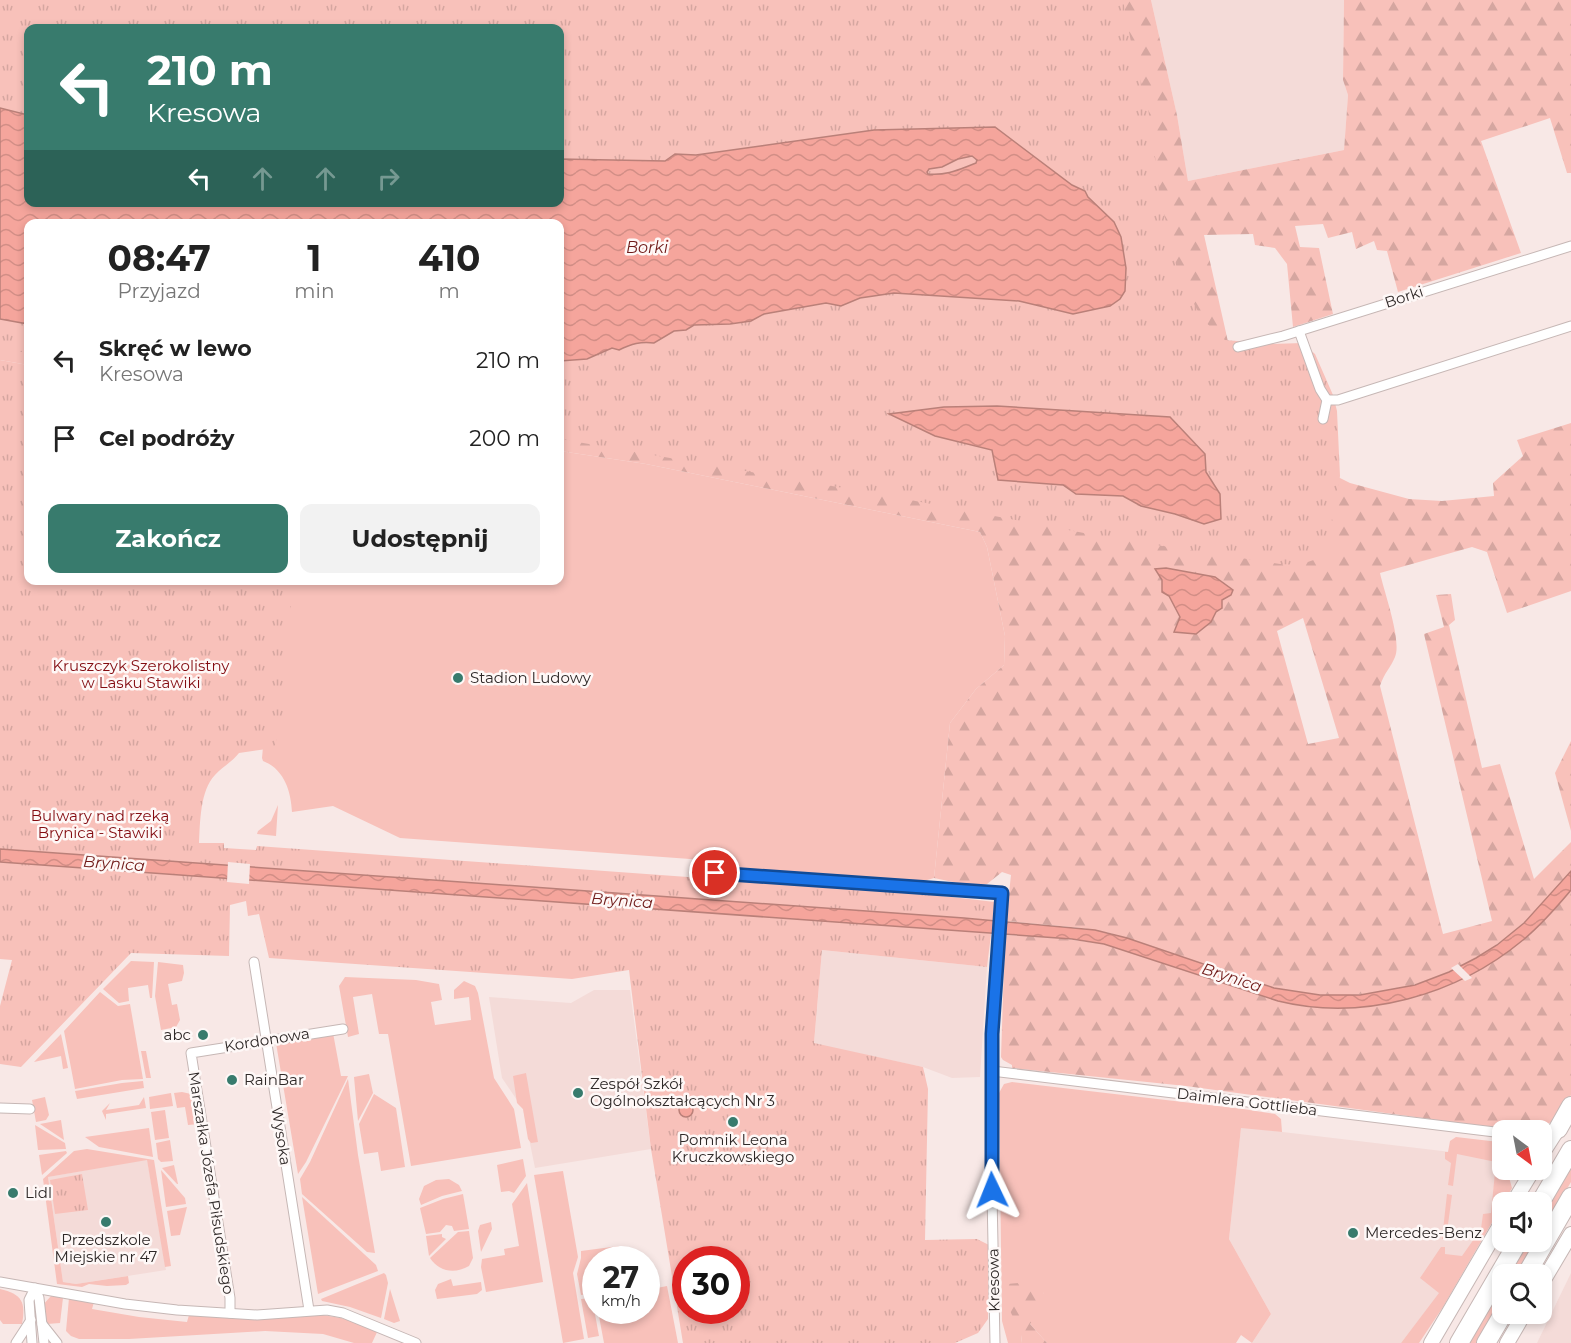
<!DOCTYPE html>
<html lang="pl">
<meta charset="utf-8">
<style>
:root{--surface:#fff;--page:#f2f2f2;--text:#222;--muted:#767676;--accent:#387b6d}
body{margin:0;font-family:Montserrat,sans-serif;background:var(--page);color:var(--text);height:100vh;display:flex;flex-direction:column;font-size:22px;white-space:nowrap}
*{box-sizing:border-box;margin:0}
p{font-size:20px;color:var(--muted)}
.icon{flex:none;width:33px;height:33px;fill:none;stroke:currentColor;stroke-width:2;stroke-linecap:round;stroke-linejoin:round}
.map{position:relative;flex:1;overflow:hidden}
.drawer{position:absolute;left:24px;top:219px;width:540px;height:366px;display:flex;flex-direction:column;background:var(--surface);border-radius:12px;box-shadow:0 3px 9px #0003}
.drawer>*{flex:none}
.guide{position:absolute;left:24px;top:24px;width:540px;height:183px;border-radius:12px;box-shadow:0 3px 9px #0003;background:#387b6d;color:#fff;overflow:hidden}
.needle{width:39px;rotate:148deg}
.tools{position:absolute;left:1492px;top:1120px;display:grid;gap:12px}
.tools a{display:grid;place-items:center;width:60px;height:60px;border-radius:12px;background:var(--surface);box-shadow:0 3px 9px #0003;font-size:30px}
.speed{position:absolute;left:582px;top:1246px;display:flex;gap:12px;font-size:30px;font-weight:700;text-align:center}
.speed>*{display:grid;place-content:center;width:78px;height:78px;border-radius:50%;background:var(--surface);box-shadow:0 3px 9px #0003;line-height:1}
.speed small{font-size:15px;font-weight:400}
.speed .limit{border:9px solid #d22;background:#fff;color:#111}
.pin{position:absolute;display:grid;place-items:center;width:51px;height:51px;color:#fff;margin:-26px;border:3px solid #fff;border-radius:50%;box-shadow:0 2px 6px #0007}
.me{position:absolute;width:66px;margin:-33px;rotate:358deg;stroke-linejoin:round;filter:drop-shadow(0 0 4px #0008)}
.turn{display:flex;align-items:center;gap:21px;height:126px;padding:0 24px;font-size:27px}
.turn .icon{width:78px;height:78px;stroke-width:2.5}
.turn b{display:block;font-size:42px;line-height:51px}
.lanes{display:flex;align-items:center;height:57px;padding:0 24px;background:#0003;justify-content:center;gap:30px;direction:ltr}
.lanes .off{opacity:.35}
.eta{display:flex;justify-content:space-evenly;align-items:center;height:102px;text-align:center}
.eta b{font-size:36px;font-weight:700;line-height:42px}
.cta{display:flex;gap:12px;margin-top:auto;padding:12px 24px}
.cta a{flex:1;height:69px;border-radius:12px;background:var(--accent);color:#fff;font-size:24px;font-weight:700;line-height:69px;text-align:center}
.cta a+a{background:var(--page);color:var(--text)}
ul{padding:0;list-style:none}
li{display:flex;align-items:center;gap:18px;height:78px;padding:0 24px}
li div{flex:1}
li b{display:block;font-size:22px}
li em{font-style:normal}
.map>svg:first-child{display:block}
.built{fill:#f4dbd8}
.grass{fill:#f8c1ba}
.forest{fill:url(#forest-firs);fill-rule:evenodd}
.park{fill:url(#park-tufts);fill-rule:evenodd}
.water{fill:url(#water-waves);stroke:#ba8079;stroke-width:1.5;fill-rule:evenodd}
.pier{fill:#f8e8e6}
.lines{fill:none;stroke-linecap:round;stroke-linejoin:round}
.minor-casing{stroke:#c6b7b5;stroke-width:11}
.secondary-casing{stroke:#c6b7b5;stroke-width:16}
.motorway-casing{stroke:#c6b7b5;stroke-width:20}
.minor{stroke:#fff;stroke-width:9}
.secondary{stroke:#fff;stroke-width:14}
.motorway{stroke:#fff;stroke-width:18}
.route-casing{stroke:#114b97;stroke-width:15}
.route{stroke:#1a73e8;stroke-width:10}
.poi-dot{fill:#387b6d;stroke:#fef8f7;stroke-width:2}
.labels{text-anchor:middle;stroke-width:5;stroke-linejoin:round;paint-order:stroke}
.street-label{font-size:15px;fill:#2f2928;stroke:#fef8f7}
.park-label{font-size:15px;fill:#830c11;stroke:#fef8f7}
.poi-label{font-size:15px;fill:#2f2928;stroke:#fef8f7;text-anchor:start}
.water-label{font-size:16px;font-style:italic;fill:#701a18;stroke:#fef8f7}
</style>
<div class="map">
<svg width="1571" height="1343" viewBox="0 0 1571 1343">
<defs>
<pattern id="forest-firs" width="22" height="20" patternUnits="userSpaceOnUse" patternTransform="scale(1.5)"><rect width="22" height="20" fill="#f8c1ba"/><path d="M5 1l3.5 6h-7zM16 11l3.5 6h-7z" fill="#d5a6a0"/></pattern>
<pattern id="park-tufts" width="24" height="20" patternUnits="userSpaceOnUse" patternTransform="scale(1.5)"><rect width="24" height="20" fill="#f8c1ba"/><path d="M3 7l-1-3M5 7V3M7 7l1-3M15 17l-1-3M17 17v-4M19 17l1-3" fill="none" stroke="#d5a6a0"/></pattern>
<pattern id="water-waves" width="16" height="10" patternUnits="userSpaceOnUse" patternTransform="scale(1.5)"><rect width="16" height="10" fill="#f5a59c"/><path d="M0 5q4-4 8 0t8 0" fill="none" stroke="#d28e86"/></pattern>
</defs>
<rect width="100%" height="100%" fill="#f8e8e6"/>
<!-- built -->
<g class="built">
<polygon points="1151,0 1344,0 1343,80 1348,95 1344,150 1188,181 1177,115"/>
<polygon points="822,950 987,967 980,1077 952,1078 923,1067 814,1044"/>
<polygon points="594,990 630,990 651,1149 535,1168 523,1109 502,1078 489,997 571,1003"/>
<polygon points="1241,1127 1501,1158 1503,1170 1496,1213 1440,1293 1401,1343 1252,1343 1271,1314 1229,1239"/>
<polygon points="147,1159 166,1270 76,1284 63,1282 48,1177"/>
<polygon points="1571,1273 1571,1343 1537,1343"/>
</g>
<!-- grass -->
<g class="grass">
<polygon points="0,319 28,324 28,365 0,360"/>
<path d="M560,451l86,13 334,68 7,15 18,89 -1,29 -28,24 -26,34 -16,155 -14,4 -195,-14 -21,-8 -304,-22 -67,-32 -41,6c-1,-21 -8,-43 -29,-51l-1,-3 16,-177 282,-1z"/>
<polygon points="278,805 276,836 257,834 258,831 271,821"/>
<polygon points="131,961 154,962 152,998 150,998 148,985 128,988 129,1001 119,1003 103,989"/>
<polygon points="158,962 183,965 184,973 182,981 168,984 172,1005 177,1004 180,1020 176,1027 161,1030 155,996"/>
<polygon points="345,977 416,980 439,984 442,1000 431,1002 435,1025 471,1020 469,997 454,999 454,990 464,981 475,986 478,993 494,1078 514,1109 521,1148 411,1166 388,1034 379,1034 372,994 353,997 359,1034 348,1037 339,986"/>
<polygon points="100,992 118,1006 130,1004 143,1079 122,1080 75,1089 64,1031"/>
<polygon points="333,1033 341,1076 348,1076 306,1162 298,1174 276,1043"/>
<polygon points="61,1034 68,1068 63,1069 61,1056 34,1062"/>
<polygon points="141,1051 146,1051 151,1078 146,1078"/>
<polygon points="526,1073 538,1142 531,1143 528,1139 523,1109 517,1103 513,1076"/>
<polygon points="369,1074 373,1093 358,1121 354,1077"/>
<polygon points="348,1079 358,1155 375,1253 367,1252 302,1194 300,1179 310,1162"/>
<polygon points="143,1081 144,1088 77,1099 75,1091 122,1083"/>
<polygon points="1012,1082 1243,1109 1275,1114 1281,1119 1282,1132 1241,1128 1229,1239 1271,1314 1252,1343 1241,1335 1236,1343 1047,1343 1030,1324 1044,1292 1021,1335 1022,1343 1008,1343 1002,1321 999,1093 1004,1084"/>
<polygon points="182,1092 191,1094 195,1102 199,1124 188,1125 185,1107 177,1108 174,1093"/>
<polygon points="171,1093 173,1106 150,1109 149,1097"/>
<polygon points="374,1094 396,1108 405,1167 381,1171 378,1152 364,1154 359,1124"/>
<polygon points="45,1097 49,1115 46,1120 36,1122 32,1100"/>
<polygon points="144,1097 146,1108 106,1114 106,1120 102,1111 110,1103 106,1110 139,1105"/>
<polygon points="165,1110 169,1138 155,1140 151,1112"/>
<polygon points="61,1120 64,1140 40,1124"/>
<polygon points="35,1125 65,1143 66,1149 38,1150"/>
<polygon points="149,1128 153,1157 99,1147 85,1137"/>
<polygon points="1456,1137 1499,1142 1503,1156 1503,1170 1507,1170 1512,1188 1443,1307 1419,1343 1401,1343 1439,1293 1420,1278 1441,1247 1445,1247 1445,1254 1462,1256 1481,1229 1483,1214 1491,1213 1496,1162 1457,1154 1453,1186 1448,1185 1451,1163 1445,1159 1445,1152 1448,1152 1450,1141"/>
<polygon points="170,1140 173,1161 161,1162 158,1159 156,1143"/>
<polygon points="87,1149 154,1160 171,1266 165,1267 147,1160 48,1177 63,1282 76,1284 128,1276 129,1283 126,1285 107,1286 89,1284 82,1287 57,1284 43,1179 74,1151"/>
<polygon points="66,1151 67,1153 42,1175 39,1155"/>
<polygon points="523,1159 526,1176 514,1193 509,1191 501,1192 497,1165"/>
<polygon points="174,1165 178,1184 177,1184 162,1168"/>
<polygon points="1571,1166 1571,1182 1542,1231 1542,1216"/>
<polygon points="161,1170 185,1198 186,1204 166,1207"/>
<polygon points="563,1171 578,1257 573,1273 584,1339 563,1343 534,1175"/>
<polygon points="449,1179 459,1185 462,1191 442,1196 421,1205 419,1199 424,1186 436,1180"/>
<polygon points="527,1183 543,1282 486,1292 481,1267 482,1259 505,1255 504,1249 519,1246 512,1204"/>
<polygon points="463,1194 469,1229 454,1231 452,1226 446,1225 440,1232 426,1234 420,1208 443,1199"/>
<polygon points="1447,1194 1452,1195 1446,1239 1442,1239"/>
<polygon points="302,1197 376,1265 378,1271 318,1294"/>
<polygon points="187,1207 180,1235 171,1236 167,1211"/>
<polygon points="491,1222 492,1229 481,1252 478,1231 480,1225"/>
<path d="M469,1231l4,27 -4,8c-14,8 -30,6 -39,-8l28,-26z"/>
<polygon points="442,1234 442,1237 446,1239 429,1256 426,1236"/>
<polygon points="1527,1242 1536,1242 1516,1275 1508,1275"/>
<polygon points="619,1246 621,1260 596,1260 595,1293 581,1295 577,1274 581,1258 581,1251"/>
<polygon points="384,1273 386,1275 388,1283 381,1318 350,1307 322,1301 321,1299"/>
<polygon points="451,1279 453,1286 481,1282 482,1290 477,1294 437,1299 435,1290 438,1284"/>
<polygon points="1503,1283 1503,1298 1476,1343 1468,1343"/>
<polygon points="667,1286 678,1343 604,1343 598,1311 646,1311 647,1290"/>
<path d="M0,1289c22,5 26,13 22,35h-19l-3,-4z"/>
<polygon points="390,1289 400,1321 394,1323 384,1319"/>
<polygon points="51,1296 63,1298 60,1323 47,1324 42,1306"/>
<polygon points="69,1298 94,1302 92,1309 139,1317 187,1322 189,1315 258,1319 316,1314 341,1318 378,1330 372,1343 354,1343 323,1334 265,1331 129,1339 79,1339 71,1336 66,1331"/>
<polygon points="592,1298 599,1336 588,1338 581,1299"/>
</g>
<!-- forest -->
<g class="forest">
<path d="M0,0h1151l26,115 11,66 156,-31 4,-55 -5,-15 1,-80h227v173h-4l-17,-55 -69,23 40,112 -123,39 -11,-41 -10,-1 -3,-9 -18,8 -4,-17 -24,6 -5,-14 -28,2 5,21 19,1 14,66 -40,13 -6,-63 -12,-16 -20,-3 -2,-11 -49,1 27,120 93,115 26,13 59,16 33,2 52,-5 -1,-13 30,-27 -6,-16 54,-17v168l-64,22 -20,-61 -15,-5 -92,26c4,19 22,67 15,84 -4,10 -11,16 -15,29l63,248 49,-13 -68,-287 20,-7 -8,-32 15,-1 4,26 -6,5 33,143 18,-4 34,115 37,-37v29c-18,21 -35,42 -57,60 -71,60 -164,78 -253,54l-151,-52 -28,-5 -76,-7 5,-46 -9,-3 -15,12 -15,2 -38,-8 16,-155 26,-34 28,-24 1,-29 -18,-89 -7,-15 -334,-68 -86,-13v-423h-532zM1303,618l36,120 -31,6 -31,-113z"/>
<polygon points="1571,741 1571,831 1555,773"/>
<path d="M1571,890v205c-16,28 -27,39 -60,35l-325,-44 -174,-18v-3l-9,-5 -2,-3 4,-122 45,2 54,7 197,62c114,9 197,-29 270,-116z"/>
<polygon points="1018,1283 1052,1297 1030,1324 1047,1343 1022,1343 1021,1335 1002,1293 1007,1284"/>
</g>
<!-- park -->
<g class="park">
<path d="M0,0h1123l12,63 12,38 15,104 16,68 24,46 23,21 47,4 30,-1 13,11 18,41 4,16 3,65 -9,48 3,29 -35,12 -19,-1 -170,-26 -226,-43 -324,-56v-215h-532v129l-28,-5zM28,28h532v174h-532z"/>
<path d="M0,360l28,5v215l268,1 -10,50 1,73 -13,44 -35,5c-7,9 -17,14 -24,22 -15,15 -15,48 -16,68h25v5l32,2 1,-4 668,48 70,8 -8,65 -165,-17 -8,93 109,24 5,22 -3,151 52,-1 12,6 -1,74 -10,14 -23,10h-272l-32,-194 -22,-179 -57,9 -303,-21 -10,-44 -11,2 -2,-15 -16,4 -1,51 -98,-3 -110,114 -21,-3v-58l12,-46 -12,-1zM686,1260h50v51h-50z"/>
<polygon points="82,1174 88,1210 55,1214 50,1180"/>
</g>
<!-- water -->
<g class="water">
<path d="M0,108l28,7v87h532v-43l105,2 10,-7 21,1 178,-25 121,-3 77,58 13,6 3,6 26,25 7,15 5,31 -1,23 -5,8 -10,7 -37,8 -54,-13 -125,-8 -34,5 -19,8 -15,-3 -62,11 -13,7 -21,3 -36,1 -8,5 -12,1 -20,12c-13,-2 -23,1 -35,7l-7,-2 -25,11 -27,2v-137h-532v100l-28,-5zM972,156l5,4 -1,3c-16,6 -29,13 -48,11l-1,-2 2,-3 13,-2 16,-8z"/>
<polygon points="997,406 1170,417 1205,454 1206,472 1220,494 1221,519 1204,524 1175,514 1141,506 1123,496 1076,494 1063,485 998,480 992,450 935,436 889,414 944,407"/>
<polygon points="1166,568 1215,577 1233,590 1231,595 1222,600 1222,608 1216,612 1211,622 1196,634 1174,632 1180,617 1169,596 1162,592 1162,580 1155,569"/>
<path d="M0,849l964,69 131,12 32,8 147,50 46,7h40l55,-10 34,-13 27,-14 21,-13 27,-22 47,-52v19c-15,18 -30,35 -48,50 -66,55 -160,82 -245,61l-174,-57 -32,-5 -1072,-77z"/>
<circle cx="686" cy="1110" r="7"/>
</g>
<!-- pier -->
<g class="pier">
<polygon points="228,862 250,864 249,884 227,882"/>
<polygon points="1458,964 1472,978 1465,981 1451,968"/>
</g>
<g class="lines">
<!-- minor casing -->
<g class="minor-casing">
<g id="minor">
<polyline points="1299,331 1320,389 1327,400 1323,419"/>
<polyline points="1238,347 1283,336 1571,246"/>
<polyline points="1327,400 1338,400 1571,326"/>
<polyline points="715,873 1002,893 992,1034 991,1145 995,1343"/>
<polyline points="254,962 309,1310"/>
<polyline points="992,1071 1503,1133"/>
<polyline points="0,1108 30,1109"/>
<polyline points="1542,1134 1558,1129"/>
<polyline points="0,1282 125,1304 177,1310 257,1315 327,1310 343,1313 416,1343"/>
<polyline points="230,1313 230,1298 191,1053 343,1029"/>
<polyline points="42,1324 57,1343"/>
<polyline points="16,1343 31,1320"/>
<polyline points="32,1343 29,1300 35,1288 39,1298 44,1343"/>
</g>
</g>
<!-- secondary casing -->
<g class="secondary-casing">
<g id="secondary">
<polyline points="1542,1154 1558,1129"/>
<polyline points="1513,1203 1533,1170"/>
<polyline points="1542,1283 1571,1234"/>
<polyline points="1431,1343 1503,1220"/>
<polyline points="1507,1343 1524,1314"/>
</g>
</g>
<!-- motorway casing -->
<g class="motorway-casing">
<g id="motorway">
<polyline points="1558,1129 1571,1106"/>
<polyline points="1540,1203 1571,1150"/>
<polyline points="1526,1275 1571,1197"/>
<polyline points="1459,1343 1518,1242"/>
<polyline points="1486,1343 1503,1314"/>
</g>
</g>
<!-- minor -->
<use href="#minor" class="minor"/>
<!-- secondary -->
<use href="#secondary" class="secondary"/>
<!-- motorway -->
<use href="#motorway" class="motorway"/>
</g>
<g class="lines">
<!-- route casing -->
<g class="route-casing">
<polyline id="route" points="715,873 1002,893 992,1034 992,1190"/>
</g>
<!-- route -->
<use href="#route" class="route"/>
</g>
<!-- markers -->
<g class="poi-dot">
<circle cx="458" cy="678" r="6"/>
<circle cx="203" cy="1035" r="6"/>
<circle cx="232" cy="1080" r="6"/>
<circle cx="578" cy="1093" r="6"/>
<circle cx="733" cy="1122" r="6"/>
<circle cx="13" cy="1193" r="6"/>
<circle cx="106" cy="1222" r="6"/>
<circle cx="1353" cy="1233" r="6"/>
</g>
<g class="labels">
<!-- street labels -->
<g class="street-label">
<text transform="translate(1404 297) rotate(-18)" y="5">Borki</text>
<text transform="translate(267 1040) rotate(-9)" y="5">Kordonowa</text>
<text transform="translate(1247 1102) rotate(7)" y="5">Daimlera Gottlieba</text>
<text transform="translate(281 1136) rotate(81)" y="5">Wysoka</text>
<text transform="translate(211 1183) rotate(81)" y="5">Marszałka Józefa Piłsudskiego</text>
<text transform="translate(994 1280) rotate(-91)" y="5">Kresowa</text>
</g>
<!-- park labels -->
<g class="park-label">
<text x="141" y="671">Kruszczyk Szerokolistny<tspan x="141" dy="17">w Lasku Stawiki</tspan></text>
<text x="100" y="821">Bulwary nad rzeką<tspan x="100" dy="17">Brynica - Stawiki</tspan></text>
</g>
<!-- poi labels -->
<g class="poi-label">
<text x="470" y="683">Stadion Ludowy</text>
<text x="191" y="1040" text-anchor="end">abc</text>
<text x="244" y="1085">RainBar</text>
<text x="590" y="1089">Zespół Szkół<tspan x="590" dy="17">Ogólnokształcących Nr 3</tspan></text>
<text x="733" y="1145" text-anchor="middle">Pomnik Leona<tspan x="733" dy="17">Kruczkowskiego</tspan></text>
<text x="25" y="1198">Lidl</text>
<text x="1365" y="1238">Mercedes-Benz</text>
<text x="106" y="1245" text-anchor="middle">Przedszkole<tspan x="106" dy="17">Miejskie nr 47</tspan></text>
</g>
<!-- water labels -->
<g class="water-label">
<text x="647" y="253">Borki</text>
<text transform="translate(114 863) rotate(4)" y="6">Brynica</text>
<text transform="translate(622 900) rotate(4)" y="6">Brynica</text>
<text transform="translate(1232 977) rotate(18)" y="6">Brynica</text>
</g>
</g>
</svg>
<div class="tools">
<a><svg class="needle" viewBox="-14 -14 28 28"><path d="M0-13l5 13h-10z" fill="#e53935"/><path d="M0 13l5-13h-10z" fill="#767676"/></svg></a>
<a><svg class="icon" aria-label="sound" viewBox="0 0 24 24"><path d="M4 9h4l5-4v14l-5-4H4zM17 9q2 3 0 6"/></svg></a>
<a><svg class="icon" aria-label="search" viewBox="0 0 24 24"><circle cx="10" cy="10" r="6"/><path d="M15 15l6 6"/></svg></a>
</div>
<div class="speed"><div>27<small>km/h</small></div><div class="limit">30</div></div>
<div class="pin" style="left:715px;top:873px;background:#d93025"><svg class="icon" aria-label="arrive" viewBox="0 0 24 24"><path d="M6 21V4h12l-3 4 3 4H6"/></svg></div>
<svg class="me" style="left:992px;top:1190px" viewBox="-20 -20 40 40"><path d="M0-17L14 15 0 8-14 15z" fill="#1a73e8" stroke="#fff" stroke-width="4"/></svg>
<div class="guide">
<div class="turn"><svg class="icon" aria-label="left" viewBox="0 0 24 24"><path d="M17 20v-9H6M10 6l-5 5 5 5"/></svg><div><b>210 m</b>Kresowa</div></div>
<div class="lanes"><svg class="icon" aria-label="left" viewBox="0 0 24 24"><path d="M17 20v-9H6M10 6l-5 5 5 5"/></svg><svg class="icon off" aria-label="ahead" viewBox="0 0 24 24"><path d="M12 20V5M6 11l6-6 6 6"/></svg><svg class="icon off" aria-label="ahead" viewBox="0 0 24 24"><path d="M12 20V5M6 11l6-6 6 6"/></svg><svg class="icon off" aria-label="right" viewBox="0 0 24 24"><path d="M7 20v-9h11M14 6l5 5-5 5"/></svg></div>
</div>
<section class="drawer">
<div class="eta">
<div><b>08:47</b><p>Przyjazd</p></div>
<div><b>1</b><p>min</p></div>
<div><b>410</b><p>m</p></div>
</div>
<ul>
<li><svg class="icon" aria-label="left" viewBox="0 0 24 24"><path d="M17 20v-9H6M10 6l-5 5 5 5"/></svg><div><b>Skręć w lewo</b><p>Kresowa</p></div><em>210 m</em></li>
<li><svg class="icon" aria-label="arrive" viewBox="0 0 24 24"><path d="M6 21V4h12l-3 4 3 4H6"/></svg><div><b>Cel podróży</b></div><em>200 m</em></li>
</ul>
<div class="cta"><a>Zakończ</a><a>Udostępnij</a></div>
</section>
</div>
